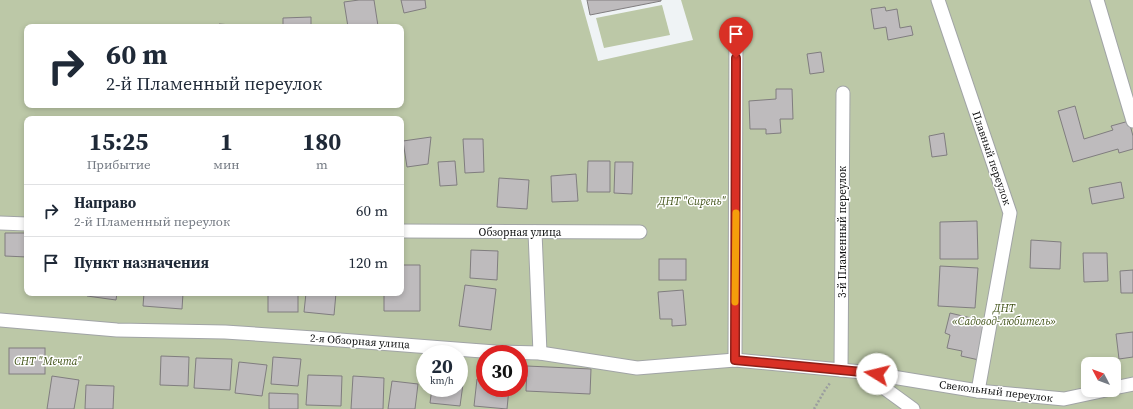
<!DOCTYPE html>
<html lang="ru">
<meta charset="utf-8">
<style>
:root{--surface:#fff;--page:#f2f2f3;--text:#1f2937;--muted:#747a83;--line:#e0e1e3}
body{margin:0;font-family:"Source Serif 4",serif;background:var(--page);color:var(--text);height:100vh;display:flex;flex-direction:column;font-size:15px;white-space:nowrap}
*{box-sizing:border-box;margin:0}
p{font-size:13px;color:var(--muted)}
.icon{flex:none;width:22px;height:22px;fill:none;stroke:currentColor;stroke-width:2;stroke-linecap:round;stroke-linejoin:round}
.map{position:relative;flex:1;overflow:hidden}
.sheet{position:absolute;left:24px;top:116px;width:380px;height:180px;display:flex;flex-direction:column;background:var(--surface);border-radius:8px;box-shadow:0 2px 6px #0003}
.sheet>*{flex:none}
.hud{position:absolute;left:24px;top:24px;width:380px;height:84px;border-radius:8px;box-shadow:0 2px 6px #0003;background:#fff;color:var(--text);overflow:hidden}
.needle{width:26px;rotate:311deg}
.tools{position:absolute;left:1081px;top:357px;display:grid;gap:8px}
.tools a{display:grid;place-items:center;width:40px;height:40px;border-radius:8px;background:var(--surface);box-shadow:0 2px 6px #0003;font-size:20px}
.speed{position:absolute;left:416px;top:345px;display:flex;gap:8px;font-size:20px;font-weight:700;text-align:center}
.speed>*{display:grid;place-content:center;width:52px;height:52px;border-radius:50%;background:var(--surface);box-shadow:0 2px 6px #0003;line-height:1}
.speed small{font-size:10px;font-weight:400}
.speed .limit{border:6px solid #d22;background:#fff;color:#111}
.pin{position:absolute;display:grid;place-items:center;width:34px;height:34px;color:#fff;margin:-41px -17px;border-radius:50% 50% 50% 0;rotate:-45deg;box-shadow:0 0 4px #0007}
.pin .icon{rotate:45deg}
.me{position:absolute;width:44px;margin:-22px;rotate:279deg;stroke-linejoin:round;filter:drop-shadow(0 0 3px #0008)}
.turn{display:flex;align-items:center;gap:14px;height:84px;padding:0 16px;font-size:18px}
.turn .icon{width:52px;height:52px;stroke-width:2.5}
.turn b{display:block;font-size:28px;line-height:34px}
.eta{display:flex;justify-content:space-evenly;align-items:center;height:68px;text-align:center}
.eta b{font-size:24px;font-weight:700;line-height:28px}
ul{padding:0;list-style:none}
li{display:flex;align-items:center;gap:12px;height:52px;padding:0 16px;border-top:1px solid var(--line)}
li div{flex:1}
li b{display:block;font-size:15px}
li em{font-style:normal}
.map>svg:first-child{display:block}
.green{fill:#bcc8a7;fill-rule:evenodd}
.building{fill:#bebbbd;stroke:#807d7f}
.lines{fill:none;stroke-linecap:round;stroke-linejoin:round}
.minor-casing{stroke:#a1a4a6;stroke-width:15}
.path{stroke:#9a9d9f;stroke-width:2.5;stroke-dasharray:2 2;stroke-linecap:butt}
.minor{stroke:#fff;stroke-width:13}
.route-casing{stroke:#8d1f18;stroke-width:10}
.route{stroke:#d93025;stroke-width:7}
.slow{stroke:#f59e0b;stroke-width:7}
.labels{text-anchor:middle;stroke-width:3;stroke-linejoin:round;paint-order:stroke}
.street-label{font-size:11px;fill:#0f1011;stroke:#fff}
.park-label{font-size:11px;font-style:italic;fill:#45561c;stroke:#fff}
</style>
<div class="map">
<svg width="1133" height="409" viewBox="0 0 1133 409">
<rect width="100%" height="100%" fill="#eff3f5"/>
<!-- green -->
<g class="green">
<path d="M0,0h581l17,61 95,-21 -12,-40h452v409h-1133zM27,27h374v78h-374zM27,119h374v174h-374zM425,354h34v34h-34zM485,354h34v34h-34zM1088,364h26v26h-26z"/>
<polygon points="662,5 670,35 604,48 596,18"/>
</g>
<!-- building -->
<g class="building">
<polygon points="359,0 374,0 378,26 348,27 344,2"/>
<polygon points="401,0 425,0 426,8 404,13"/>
<polygon points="587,0 661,0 661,1 590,15"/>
<polygon points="885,7 886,11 897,9 900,28 911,26 913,35 888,40 886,27 874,29 871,9"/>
<polygon points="311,17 311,27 283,27 283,18"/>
<polygon points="219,24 245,26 245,27 219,27"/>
<polygon points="821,52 824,72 810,74 807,54"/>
<polygon points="776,89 792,89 793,119 780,119 781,133 766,134 766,129 750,129 749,101 776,99"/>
<polygon points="1075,106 1084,139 1113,130 1111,126 1129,121 1133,136 1133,149 1119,153 1118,149 1073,162 1058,111"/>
<polygon points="944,133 947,155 932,157 929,136"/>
<polygon points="431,137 428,164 407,167 403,141"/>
<polygon points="463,139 483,139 484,172 465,173"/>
<polygon points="455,161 457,185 440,186 438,162"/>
<polygon points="588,161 610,161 610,192 587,192"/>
<polygon points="615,162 633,162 632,194 614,193"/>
<polygon points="576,174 578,201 552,202 551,176"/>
<polygon points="499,178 529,180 527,209 497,207"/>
<polygon points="1121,182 1124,198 1092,204 1089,188"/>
<polygon points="977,221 978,259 940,259 940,222"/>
<polygon points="5,233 27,233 27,257 5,256"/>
<polygon points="1031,240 1061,242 1060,269 1030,268"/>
<polygon points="471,250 498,251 497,280 470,278"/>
<polygon points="1083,253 1107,253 1108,281 1084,282"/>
<rect x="659" y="259" width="27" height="21"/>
<polygon points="401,265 420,265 420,311 384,311 384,293 401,293"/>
<polygon points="940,266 978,268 975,308 938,306"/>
<polygon points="1133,270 1133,293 1121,293 1120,271"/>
<polygon points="465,285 496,289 491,330 459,326"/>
<polygon points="683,290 686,325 672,326 672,319 660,319 658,292"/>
<polygon points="87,293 117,293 116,300 87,296"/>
<polygon points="144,293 183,293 182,309 143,306"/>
<rect x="268" y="293" width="30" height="19"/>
<polygon points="306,293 336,293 334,315 304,312"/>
<polygon points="950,313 988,322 979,360 961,356 962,351 947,348 950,335 945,333"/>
<polygon points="1133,332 1133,357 1119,359 1116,334"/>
<rect x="9" y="348" width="36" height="26"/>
<polygon points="161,356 189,357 188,386 160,385"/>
<polygon points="273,357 301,359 298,386 271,384"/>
<polygon points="196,358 232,359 230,390 194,388"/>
<polygon points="239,362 267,365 262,396 235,393"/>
<polygon points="527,366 591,369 590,394 526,391"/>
<polygon points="308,375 342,376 341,406 306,405"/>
<polygon points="52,376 79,380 74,409 47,409"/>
<polygon points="353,376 384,378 383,409 351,409"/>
<polygon points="459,376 464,377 460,406 430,403 432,388 459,388"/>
<polygon points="477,379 485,380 485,388 509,388 507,409 474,406"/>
<polygon points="392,381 418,384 415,409 388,409"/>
<polygon points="86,385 114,386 113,409 85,409"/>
<polygon points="269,393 298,394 298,409 269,409"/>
</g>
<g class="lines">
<!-- minor casing -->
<g class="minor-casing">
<g id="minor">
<polyline points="938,0 1010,213 978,391"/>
<polyline points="1097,0 1133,121"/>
<polyline points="0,223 27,224"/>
<polyline points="401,231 640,232"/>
<polyline points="535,232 540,353"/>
<polyline points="0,320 117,330 225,332 314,338 495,352 540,353 637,368 735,360 862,372 978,391 1064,399 1106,390"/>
<polyline points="735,360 736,26"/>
<polyline points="841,370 843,93"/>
<polyline points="865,374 913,409"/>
<polyline points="1114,388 1133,384"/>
</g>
</g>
<!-- path -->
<polyline class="path" points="814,409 825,390 830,383"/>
<!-- minor -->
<use href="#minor" class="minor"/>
</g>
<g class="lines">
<!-- route casing -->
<g class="route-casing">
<polyline id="route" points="736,58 735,360 862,372 877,374"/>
</g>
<!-- route -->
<use href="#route" class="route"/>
<!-- slow -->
<polyline class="slow" points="735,302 736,213"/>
</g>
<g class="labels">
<!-- street labels -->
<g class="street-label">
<text transform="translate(992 158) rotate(71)" y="4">Плавный переулок</text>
<text x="520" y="236">Обзорная улица</text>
<text transform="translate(842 232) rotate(-90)" y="4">3-й Пламенный переулок</text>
<text transform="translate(360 341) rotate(4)" y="4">2-я Обзорная улица</text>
<text transform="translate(996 391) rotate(7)" y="4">Свекольный переулок</text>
</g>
<!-- park labels -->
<g class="park-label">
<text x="692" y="205">ДНТ "Сирень"</text>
<text x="1004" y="312">ДНТ<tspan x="1004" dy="13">«Садовод-любитель»</tspan></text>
<text x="48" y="365">СНТ "Мечта"</text>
</g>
</g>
</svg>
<div class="tools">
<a><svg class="needle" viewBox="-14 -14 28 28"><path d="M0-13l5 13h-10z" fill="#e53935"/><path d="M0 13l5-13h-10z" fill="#747a83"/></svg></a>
</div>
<div class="speed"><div>20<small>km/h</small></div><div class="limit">30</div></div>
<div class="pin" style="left:736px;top:58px;background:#d93025"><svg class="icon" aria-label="arrive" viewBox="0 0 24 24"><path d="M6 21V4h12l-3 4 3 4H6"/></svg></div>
<svg class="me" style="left:877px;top:374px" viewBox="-20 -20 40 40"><circle r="19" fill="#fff"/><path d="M0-13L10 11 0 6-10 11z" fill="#d93025"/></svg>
<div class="hud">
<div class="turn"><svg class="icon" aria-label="right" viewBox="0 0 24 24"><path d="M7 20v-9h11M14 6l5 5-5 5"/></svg><div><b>60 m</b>2-й Пламенный переулок</div></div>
</div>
<section class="sheet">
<div class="eta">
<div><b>15:25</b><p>Прибытие</p></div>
<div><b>1</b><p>мин</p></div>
<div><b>180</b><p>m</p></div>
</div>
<ul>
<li><svg class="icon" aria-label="right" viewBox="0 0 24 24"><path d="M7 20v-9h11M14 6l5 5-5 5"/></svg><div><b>Направо</b><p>2-й Пламенный переулок</p></div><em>60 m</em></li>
<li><svg class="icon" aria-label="arrive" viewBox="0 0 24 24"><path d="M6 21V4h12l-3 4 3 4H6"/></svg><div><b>Пункт назначения</b></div><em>120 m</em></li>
</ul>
</section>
</div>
